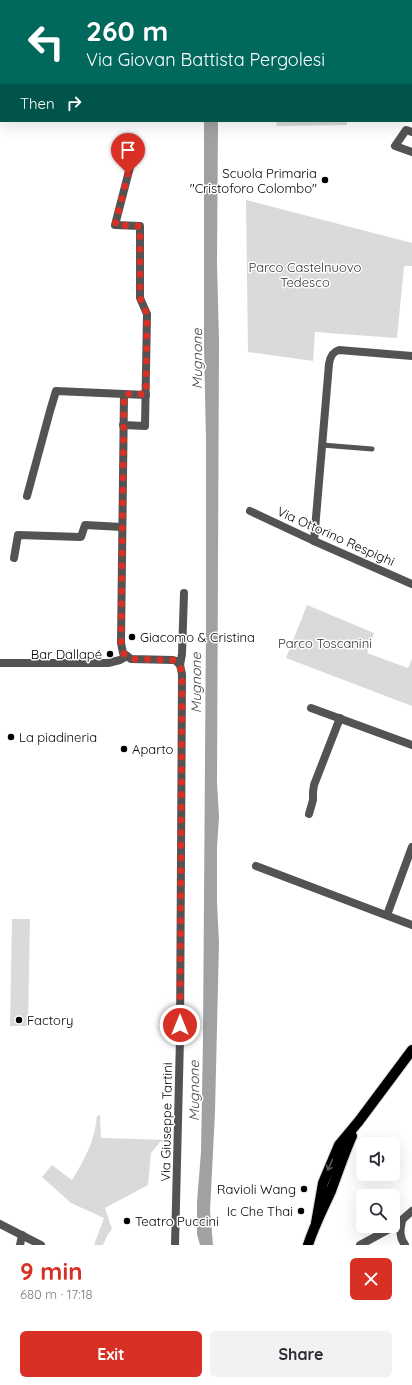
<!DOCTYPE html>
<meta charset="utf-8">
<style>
:root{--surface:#fff;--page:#f2f2f3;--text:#2b2b33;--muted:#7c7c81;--accent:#d93025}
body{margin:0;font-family:Quicksand,sans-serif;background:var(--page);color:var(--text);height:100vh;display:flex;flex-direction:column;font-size:15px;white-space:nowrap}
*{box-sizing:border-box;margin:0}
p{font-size:13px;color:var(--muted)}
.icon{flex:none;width:22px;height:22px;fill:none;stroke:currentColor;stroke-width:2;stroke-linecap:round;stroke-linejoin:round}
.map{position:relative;height:1245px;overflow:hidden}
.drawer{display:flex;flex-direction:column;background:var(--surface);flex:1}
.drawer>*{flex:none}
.hud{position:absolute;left:0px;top:0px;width:412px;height:122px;box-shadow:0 4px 16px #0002;background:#00695c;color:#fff;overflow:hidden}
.buttons{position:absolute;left:356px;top:1137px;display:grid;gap:8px}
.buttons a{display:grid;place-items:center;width:44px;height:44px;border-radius:6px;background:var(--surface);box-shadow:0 4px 16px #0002;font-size:20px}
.pin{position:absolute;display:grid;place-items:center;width:34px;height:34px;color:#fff;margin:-41px -17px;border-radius:50% 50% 50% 0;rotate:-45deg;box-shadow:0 0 4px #0007}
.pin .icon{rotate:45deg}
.me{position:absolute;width:44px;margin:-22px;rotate:0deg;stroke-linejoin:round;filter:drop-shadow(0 0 3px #0008)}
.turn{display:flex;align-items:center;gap:14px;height:84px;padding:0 20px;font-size:18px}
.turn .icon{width:52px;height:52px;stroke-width:2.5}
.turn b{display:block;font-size:28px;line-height:34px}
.then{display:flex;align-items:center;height:38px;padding:0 20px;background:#0003;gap:8px;font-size:15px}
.round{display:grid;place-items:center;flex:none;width:42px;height:42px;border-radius:6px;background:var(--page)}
.overview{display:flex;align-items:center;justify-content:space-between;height:68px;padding:0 20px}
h1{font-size:24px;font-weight:700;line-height:30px;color:var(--accent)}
.primary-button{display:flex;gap:8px;margin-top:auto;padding:8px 20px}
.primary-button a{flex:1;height:46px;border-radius:6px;background:var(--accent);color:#fff;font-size:16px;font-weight:700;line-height:46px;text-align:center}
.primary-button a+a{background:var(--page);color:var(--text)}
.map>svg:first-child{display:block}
.green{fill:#dadada}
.water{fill:#a1a1a1}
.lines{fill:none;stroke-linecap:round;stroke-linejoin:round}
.primary-casing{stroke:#dbdbdb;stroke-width:12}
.lane{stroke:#535353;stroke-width:5}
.street{stroke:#535353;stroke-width:8}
.primary{stroke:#000;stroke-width:10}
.oneway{stroke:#595959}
.route{stroke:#d93025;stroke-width:7;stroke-dasharray:0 12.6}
.poi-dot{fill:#000;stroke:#fff;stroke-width:1.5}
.labels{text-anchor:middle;stroke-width:3;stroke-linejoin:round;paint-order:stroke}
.poi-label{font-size:13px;fill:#000;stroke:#fff;text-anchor:start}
.park-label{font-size:13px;fill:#313131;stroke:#fff}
.street-label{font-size:13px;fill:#000;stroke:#fff}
.water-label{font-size:14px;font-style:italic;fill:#424242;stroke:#fff}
</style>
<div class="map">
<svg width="412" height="1245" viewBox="0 0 412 1245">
<rect width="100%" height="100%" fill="#fff"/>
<!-- green -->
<g class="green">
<polygon points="276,121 347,121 347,125 277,126"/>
<polygon points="246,200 412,243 412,266 404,266 397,338 315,332 313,361 248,352"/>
<polygon points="307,605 374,633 367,653 408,668 412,659 412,706 286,658"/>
<polygon points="12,919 30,919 28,1026 10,1026"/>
<path d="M100,1115l1,23 68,2v2h-9l-9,11 -3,32 -43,23 7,21 -4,5 -5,11h-9l10,-27 -33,-15 -29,-26 10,-12 20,15c13,-21 23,-40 25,-64z"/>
</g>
<!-- water -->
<polygon class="water" points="204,121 218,121 217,263 219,341 217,783 219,817 217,847 217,903 219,943 215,1112 210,1211 213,1245 200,1245 197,1234 197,1202 201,1152 203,1038 206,622 206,440 204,346"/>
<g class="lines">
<!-- primary casing -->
<g class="primary-casing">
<g id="primary">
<polyline points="316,1223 323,1183 339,1145 359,1121 412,1050"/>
<path d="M308,1245c6,-19 15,-36 23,-54 7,-19 13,-37 21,-55"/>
</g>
</g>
<!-- lane -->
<polyline class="lane" points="322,445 372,449"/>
<!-- street -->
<g class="street">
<polyline points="412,132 406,130 395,146 412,152"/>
<polyline points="146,395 124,394 121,643 123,653 131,659 173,660 176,661 180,665"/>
<polyline points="123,425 145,426 147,314 140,298 140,226 115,225 136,144"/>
<polyline points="27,496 50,411 56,391 124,394"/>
<polyline points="250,511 314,541 412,584"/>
<path d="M314,541l15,-177c1,-7 3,-12 10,-14l73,6"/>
<polyline points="14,558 18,535 81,537 85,525 122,527"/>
<polyline points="0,663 108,663 120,660 127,656"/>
<polyline points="311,708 412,745"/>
<polyline points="309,814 313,800 313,792 314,785 340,718"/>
<polyline points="256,866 412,925"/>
<polyline points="387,915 412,847"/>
<path d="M402,1221c-2,9 -3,16 3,24"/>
<polyline points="0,1224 41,1245"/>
<polyline points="20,1245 22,1235"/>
<polyline points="175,1245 180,1038 182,674 180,665 182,654 184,593"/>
<polyline points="360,1245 395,1226 412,1211"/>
</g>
<!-- primary -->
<use href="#primary" class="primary"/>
</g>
<!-- one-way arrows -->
<defs><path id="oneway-shaft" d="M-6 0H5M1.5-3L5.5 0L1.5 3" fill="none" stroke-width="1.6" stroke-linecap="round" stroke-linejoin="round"/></defs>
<use class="oneway" href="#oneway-shaft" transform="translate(330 1165) rotate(114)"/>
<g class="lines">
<!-- route -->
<path class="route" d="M128,174l-13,51 25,1v72l7,16 -1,80h-22l-3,249 3,11 9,5 40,1c6,2 8,8 9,14l-2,351"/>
</g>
<!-- markers -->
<g class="poi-dot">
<circle cx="325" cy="180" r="4"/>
<circle cx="132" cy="637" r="4"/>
<circle cx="110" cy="654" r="4"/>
<circle cx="11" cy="737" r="4"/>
<circle cx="124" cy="749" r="4"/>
<circle cx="19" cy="1020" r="4"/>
<circle cx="304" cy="1189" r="4"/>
<circle cx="301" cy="1211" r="4"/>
<circle cx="127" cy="1221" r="4"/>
</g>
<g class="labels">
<!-- poi labels -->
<g class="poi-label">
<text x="317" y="178" text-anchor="end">Scuola Primaria<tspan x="317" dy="15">"Cristoforo Colombo"</tspan></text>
<text x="140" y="642">Giacomo &amp; Cristina</text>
<text x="102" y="659" text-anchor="end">Bar Dallapé</text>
<text x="19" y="742">La piadineria</text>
<text x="132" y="754">Aparto</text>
<text x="27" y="1025">Factory</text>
<text x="296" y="1194" text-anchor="end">Ravioli Wang</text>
<text x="293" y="1216" text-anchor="end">Ic Che Thai</text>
<text x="135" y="1226">Teatro Puccini</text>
</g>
<!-- park labels -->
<g class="park-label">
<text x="305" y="272">Parco Castelnuovo<tspan x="305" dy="15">Tedesco</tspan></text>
<text x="325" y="648">Parco Toscanini</text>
</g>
<!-- street labels -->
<g class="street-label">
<text transform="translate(336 536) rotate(24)" y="5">Via Ottorino Respighi</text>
<text transform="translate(166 1122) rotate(-89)" y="5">Via Giuseppe Tartini</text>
</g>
<!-- water labels -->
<g class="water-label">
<text transform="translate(197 359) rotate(-90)" y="5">Mugnone</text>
<text transform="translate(196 683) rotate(-90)" y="5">Mugnone</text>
<text transform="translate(194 1091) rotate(-90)" y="5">Mugnone</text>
</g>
</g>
</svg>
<div class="buttons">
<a><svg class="icon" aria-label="sound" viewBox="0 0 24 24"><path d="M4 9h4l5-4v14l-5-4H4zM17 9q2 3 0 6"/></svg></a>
<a><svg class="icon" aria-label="search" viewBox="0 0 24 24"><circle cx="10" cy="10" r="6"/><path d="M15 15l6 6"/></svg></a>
</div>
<div class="pin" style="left:128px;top:174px;background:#d93025"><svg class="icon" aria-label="arrive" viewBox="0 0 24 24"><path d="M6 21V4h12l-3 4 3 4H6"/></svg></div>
<svg class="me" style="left:180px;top:1025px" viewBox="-20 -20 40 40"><circle r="17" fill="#d93025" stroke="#fff" stroke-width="3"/><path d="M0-11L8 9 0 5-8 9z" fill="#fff"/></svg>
<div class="hud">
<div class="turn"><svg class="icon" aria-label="left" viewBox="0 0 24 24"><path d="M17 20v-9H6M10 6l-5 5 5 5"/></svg><div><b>260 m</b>Via Giovan Battista Pergolesi</div></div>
<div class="then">Then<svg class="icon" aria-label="right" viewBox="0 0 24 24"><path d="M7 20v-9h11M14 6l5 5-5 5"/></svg></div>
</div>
</div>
<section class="drawer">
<div class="overview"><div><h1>9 min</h1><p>680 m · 17:18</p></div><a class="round" style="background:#d93025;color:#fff"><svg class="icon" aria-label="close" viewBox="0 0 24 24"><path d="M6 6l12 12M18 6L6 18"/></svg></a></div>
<div class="primary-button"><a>Exit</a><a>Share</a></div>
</section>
